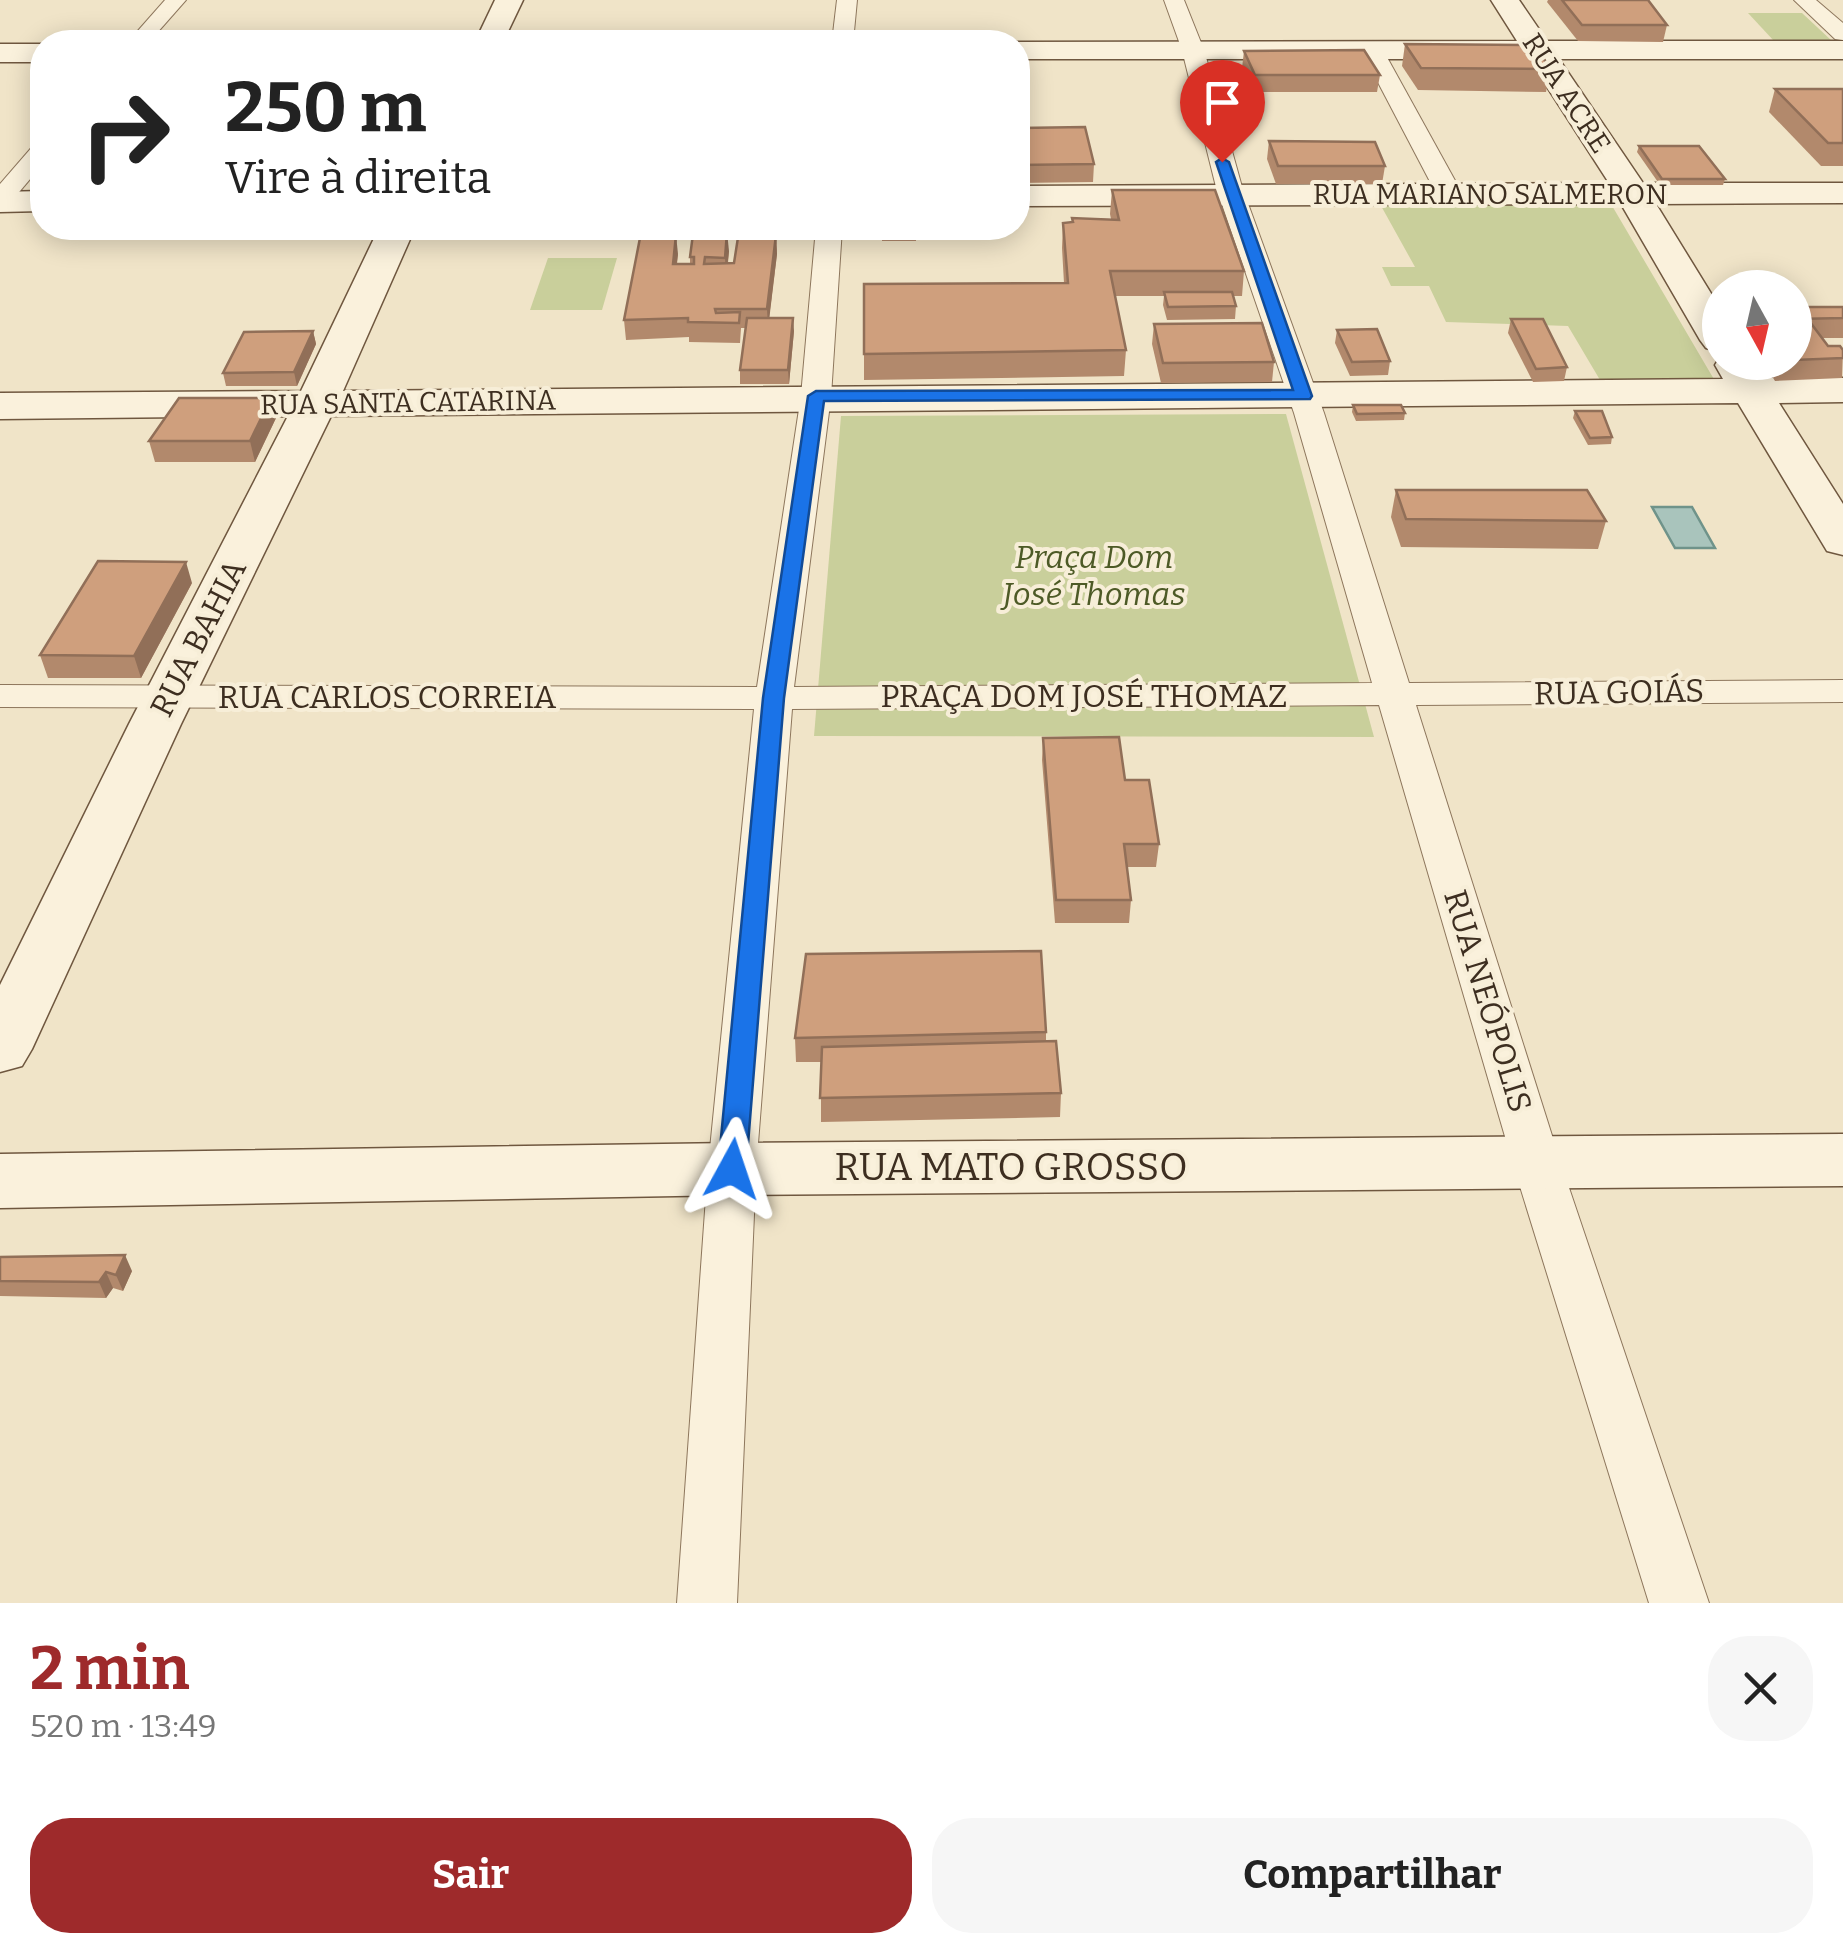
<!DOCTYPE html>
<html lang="pt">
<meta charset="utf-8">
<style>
:root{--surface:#fff;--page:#f6f6f6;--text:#222;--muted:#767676;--accent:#9e2a2b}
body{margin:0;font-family:Bitter,serif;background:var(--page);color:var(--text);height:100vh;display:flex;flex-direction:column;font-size:38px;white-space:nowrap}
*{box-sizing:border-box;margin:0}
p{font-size:32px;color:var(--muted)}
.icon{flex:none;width:55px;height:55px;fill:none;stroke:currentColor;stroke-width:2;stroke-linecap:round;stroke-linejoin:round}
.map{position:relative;height:1603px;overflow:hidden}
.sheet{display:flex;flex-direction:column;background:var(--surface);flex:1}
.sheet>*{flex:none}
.guide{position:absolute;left:30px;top:30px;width:1000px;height:210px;border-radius:40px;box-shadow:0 5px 25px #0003;background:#fff;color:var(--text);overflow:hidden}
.needle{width:65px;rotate:172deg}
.buttons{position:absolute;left:1702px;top:270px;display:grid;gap:20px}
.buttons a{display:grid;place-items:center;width:110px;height:110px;border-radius:50%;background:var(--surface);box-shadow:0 5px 25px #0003;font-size:50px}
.pin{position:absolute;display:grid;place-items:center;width:85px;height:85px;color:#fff;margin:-102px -42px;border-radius:50% 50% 50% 0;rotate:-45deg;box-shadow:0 0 10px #0007}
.pin .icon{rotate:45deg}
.me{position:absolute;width:110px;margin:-55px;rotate:5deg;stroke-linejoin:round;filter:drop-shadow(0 0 8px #0008)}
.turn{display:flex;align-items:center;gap:35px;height:210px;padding:0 30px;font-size:45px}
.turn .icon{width:130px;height:130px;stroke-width:2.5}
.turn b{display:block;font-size:70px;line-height:85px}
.round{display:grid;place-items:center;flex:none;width:105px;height:105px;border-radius:40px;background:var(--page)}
.headline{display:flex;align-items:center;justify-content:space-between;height:170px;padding:0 30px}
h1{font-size:60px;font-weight:700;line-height:75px;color:var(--accent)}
.primary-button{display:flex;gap:20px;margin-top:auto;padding:20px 30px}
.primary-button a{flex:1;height:115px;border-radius:40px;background:var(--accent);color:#fff;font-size:40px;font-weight:700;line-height:115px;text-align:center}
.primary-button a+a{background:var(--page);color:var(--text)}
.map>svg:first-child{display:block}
.green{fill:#c9cf9b}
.water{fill:#a9c4bc;stroke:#6f938a;stroke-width:2.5}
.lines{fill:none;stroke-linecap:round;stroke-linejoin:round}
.street-casing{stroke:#8d765c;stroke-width:2}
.secondary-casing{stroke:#6f573f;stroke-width:3}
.street{fill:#faf1dc;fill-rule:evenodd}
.secondary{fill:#faf1dc;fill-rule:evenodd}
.wall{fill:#b2896c}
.shaded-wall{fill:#916f58}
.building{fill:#cf9f7d;stroke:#916f58;stroke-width:2.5}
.route{fill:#1a73e8;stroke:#114b97;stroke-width:2.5}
.labels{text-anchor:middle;stroke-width:8;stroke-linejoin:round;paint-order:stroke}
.far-street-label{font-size:28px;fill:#3d2e20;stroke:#f7eed8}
.park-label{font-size:32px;font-style:italic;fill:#4d5a26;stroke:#f7eed8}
.street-label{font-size:32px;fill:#3d2e20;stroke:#f7eed8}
.near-street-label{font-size:38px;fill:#3d2e20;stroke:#f7eed8}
</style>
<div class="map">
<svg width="1843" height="1603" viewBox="0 0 1843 1603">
<rect width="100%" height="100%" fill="#f0e4c8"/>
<!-- green -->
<g class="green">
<polygon points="1748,13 1802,13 1832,41 1774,41"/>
<polygon points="1380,204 1611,204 1715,381 1600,380 1568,326 1446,322 1429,286 1391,286 1382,267 1415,267"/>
<polygon points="548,258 617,258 602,310 530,310"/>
<polygon points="1286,414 1374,737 814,736 841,416"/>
</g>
<!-- water -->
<polygon class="water" points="1652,507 1692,507 1715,548 1675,548"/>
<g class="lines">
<!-- street casing -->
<g class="street-casing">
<g id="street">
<polygon points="165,0 186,0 149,42 128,42"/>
<polygon points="837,0 857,0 853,42 832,42"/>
<polygon points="1164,0 1184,0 1204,50 1242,187 1324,413 1409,683 1843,680 1843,702 1416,705 1561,1164 1709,1603 1649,1603 1513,1164 1379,705 792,709 756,1169 737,1603 677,1603 708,1169 754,709 0,707 0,685 757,687 801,396 816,228 842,228 831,396 794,687 1372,683 1294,413 1216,187 1182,50"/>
<polygon points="1794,0 1816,0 1843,23 1843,40 1835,39"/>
<polygon points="1372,43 1383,50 1463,195 1459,200 1450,203 1437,195 1361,50"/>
<polygon points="42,144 42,165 9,204 0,207 0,184 33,146"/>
</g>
</g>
<!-- secondary casing -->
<g class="secondary-casing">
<g id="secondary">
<polygon points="495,0 523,0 503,42 475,42"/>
<polygon points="1491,0 1519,0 1547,41 1843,41 1843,59 1559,59 1643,183 1843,183 1843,203 1656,204 1720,308 1720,352 1706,348 1700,340 1621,204 1018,206 1018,186 1609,183 1529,59 1018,59 1018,42 1012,42 1517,41"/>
<rect x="0" y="44" width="42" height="18"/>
<polygon points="42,191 42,211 0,212 0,192"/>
<polygon points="379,228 415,228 343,391 1723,379 1715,365 1720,357 1720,362 1753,362 1764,378 1843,378 1843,402 1779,403 1843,504 1843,555 1827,551 1738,403 331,416 181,724 32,1049 22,1066 0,1072 0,985 129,724 288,416 0,419 0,393 301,391"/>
<polygon points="1843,1134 1843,1186 732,1195 0,1208 0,1154 732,1143"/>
</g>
</g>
<!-- street -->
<use href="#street" class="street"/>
<!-- secondary -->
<use href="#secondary" class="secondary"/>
</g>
<!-- wall -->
<g class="wall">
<polygon points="1548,0 1648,0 1667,25 1663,42 1578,41 1547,2"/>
<polygon points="1405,44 1550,69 1546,92 1418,90 1402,66"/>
<polygon points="1244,51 1380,75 1377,92 1253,92 1242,68"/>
<polygon points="1775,89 1843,89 1843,166 1821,166 1769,112"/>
<polygon points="1020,128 1094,164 1093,182 1018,183 1018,140 1020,140"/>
<polygon points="1269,141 1385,166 1382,184 1276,184 1267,159"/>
<polygon points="1639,146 1725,179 1723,185 1660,185 1637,152"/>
<polygon points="1112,190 1244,271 1242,296 1233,296 1236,306 1235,319 1167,320 1163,305 1164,296 1115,296 1126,350 1124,376 864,380 864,354 1064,283 1062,248 1063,223 1072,222 1072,218 1111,219 1110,214"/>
<polygon points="870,228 934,228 934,231 916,234 916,241 882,241 882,232 871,230"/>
<polygon points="770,235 776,235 777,254 769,318 794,331 789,384 740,384 740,370 746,328 741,328 740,343 689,342 689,337 626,340 624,320 678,254 677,264 690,264 690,257 729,251 728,263 734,263"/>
<polygon points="1795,307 1843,307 1843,338 1822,338 1828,346 1843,350 1842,378 1775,381 1763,362 1795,362"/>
<polygon points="1511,319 1567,367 1564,381 1533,382 1508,333"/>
<polygon points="1154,324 1274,362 1272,382 1161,383 1152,344"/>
<polygon points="1337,330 1390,361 1388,375 1350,376 1335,343"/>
<polygon points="313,331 316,344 297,386 226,386 223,373"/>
<polygon points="271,398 276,418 255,462 155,462 149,441"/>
<polygon points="1353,405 1405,413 1404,420 1356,421 1352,412"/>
<polygon points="1575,411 1612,437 1611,444 1588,445 1573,418"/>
<polygon points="1396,490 1606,521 1598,549 1401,547 1391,517"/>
<polygon points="192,583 141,678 48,678 40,655"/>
<polygon points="1043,738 1125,780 1159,844 1156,867 1127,867 1131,900 1129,923 1055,923 1042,760"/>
<polygon points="1046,1032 1046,1041 1061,1093 1060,1117 821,1122 821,1062 796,1062 795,1038"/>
<polygon points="0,1257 132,1271 123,1291 113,1288 106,1298 0,1296"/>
</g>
<!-- shaded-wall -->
<g class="shaded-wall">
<polygon points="916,228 934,228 934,231 916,234 916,241"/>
<polygon points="727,232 729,251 726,277 725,258"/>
<polygon points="676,235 678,254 674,283 673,264"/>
<polygon points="776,235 777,254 768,329 767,309"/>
<polygon points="793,318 794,331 789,384 788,370"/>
<polygon points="313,331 316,344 297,386 294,372"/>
<polygon points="271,398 276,418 255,462 250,441"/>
<polygon points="186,562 192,583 141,678 134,656"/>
<polygon points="125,1255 132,1271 123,1291 116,1275"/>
<polygon points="106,1272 113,1288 106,1298 99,1282"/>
</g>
<!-- building -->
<g class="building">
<polygon points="1562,0 1648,0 1667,25 1582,25"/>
<polygon points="405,38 459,38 457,42 402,42"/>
<polygon points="1405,44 1536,45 1550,69 1421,68"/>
<polygon points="1364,50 1380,75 1255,75 1244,51"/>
<polygon points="1775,89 1843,89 1843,143 1828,143"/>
<polygon points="1085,127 1094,164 1018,165 1018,140 1021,140 1020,128"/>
<polygon points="1269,141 1375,142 1385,166 1278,166"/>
<polygon points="1639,146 1699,146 1725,179 1662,179"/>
<polygon points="1112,190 1215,190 1244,271 1110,271 1126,350 864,354 864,284 1068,283 1063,223 1073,222 1072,218 1119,220"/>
<polygon points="769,229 770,235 776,235 767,309 715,309 716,313 740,312 739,323 688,322 688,318 624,320 640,238 676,235 673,264 694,264 694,257 690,257 693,234 727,232 725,258 705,257 704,264 734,263 739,231"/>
<polygon points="1164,292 1232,292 1236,306 1168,307"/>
<polygon points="1795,307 1843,307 1843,318 1795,319"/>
<polygon points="747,318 793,318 788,370 740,370"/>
<polygon points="1511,319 1543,319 1567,367 1536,369"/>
<polygon points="1795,321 1810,322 1828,346 1840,346 1843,350 1843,358 1795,360"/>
<polygon points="1262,323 1274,362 1163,363 1154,324"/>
<polygon points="1377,329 1390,361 1352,362 1337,330"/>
<polygon points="313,331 294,372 223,373 244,332"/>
<polygon points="179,398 271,398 250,441 149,441"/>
<polygon points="1353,405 1401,405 1405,413 1357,414"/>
<polygon points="1575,411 1602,411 1612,437 1590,438"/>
<polygon points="1396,490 1587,490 1606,521 1406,519"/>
<polygon points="98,561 186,562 134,656 40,655"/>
<polygon points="1119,737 1125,780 1149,780 1159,844 1124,844 1131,900 1056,900 1043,738"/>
<polygon points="1041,951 1046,1032 795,1038 806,954"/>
<polygon points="1056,1041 1061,1093 820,1098 822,1047"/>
<polygon points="125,1255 116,1275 106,1272 99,1282 0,1281 0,1257"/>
</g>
<!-- route -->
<polygon class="route" points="1222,158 1229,162 1312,396 1310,399 824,401 784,698 746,1169 742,1177 732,1180 722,1177 718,1169 763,698 808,396 816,391 1293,390 1216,162"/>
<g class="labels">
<!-- far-street labels -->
<g class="far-street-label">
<text transform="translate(1567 93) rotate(57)" y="10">RUA ACRE</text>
<text x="1490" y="204">RUA MARIANO SALMERON</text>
<text transform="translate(408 402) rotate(-1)" y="10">RUA SANTA CATARINA</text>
</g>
<!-- park labels -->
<g class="park-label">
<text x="1094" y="568">Praça Dom<tspan x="1094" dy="37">José Thomas</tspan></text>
</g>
<!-- street labels -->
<g class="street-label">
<text transform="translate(198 638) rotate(-63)" y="11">RUA BAHIA</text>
<text transform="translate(1619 692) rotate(-1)" y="11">RUA GOIÁS</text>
<text x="1084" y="707">PRAÇA DOM JOSÉ THOMAZ</text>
<text x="387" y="708">RUA CARLOS CORREIA</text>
<text transform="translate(1488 1001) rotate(73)" y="11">RUA NEÓPOLIS</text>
</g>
<!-- near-street labels -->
<g class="near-street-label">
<text x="1011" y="1180">RUA MATO GROSSO</text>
</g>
</g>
</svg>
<div class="buttons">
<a><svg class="needle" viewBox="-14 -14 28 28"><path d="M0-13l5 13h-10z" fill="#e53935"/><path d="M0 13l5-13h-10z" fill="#767676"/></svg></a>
</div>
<div class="pin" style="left:1222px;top:162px;background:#d93025"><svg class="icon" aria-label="arrive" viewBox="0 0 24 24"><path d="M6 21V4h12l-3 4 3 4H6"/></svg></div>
<svg class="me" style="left:732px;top:1169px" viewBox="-20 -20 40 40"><path d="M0-17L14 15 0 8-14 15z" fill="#1a73e8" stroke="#fff" stroke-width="4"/></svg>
<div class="guide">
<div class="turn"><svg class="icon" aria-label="right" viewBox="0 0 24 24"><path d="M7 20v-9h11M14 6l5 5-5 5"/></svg><div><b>250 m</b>Vire à direita</div></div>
</div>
</div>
<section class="sheet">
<div class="headline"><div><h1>2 min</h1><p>520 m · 13:49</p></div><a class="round"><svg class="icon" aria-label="close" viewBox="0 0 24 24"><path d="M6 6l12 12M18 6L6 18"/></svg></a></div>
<div class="primary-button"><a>Sair</a><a>Compartilhar</a></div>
</section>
